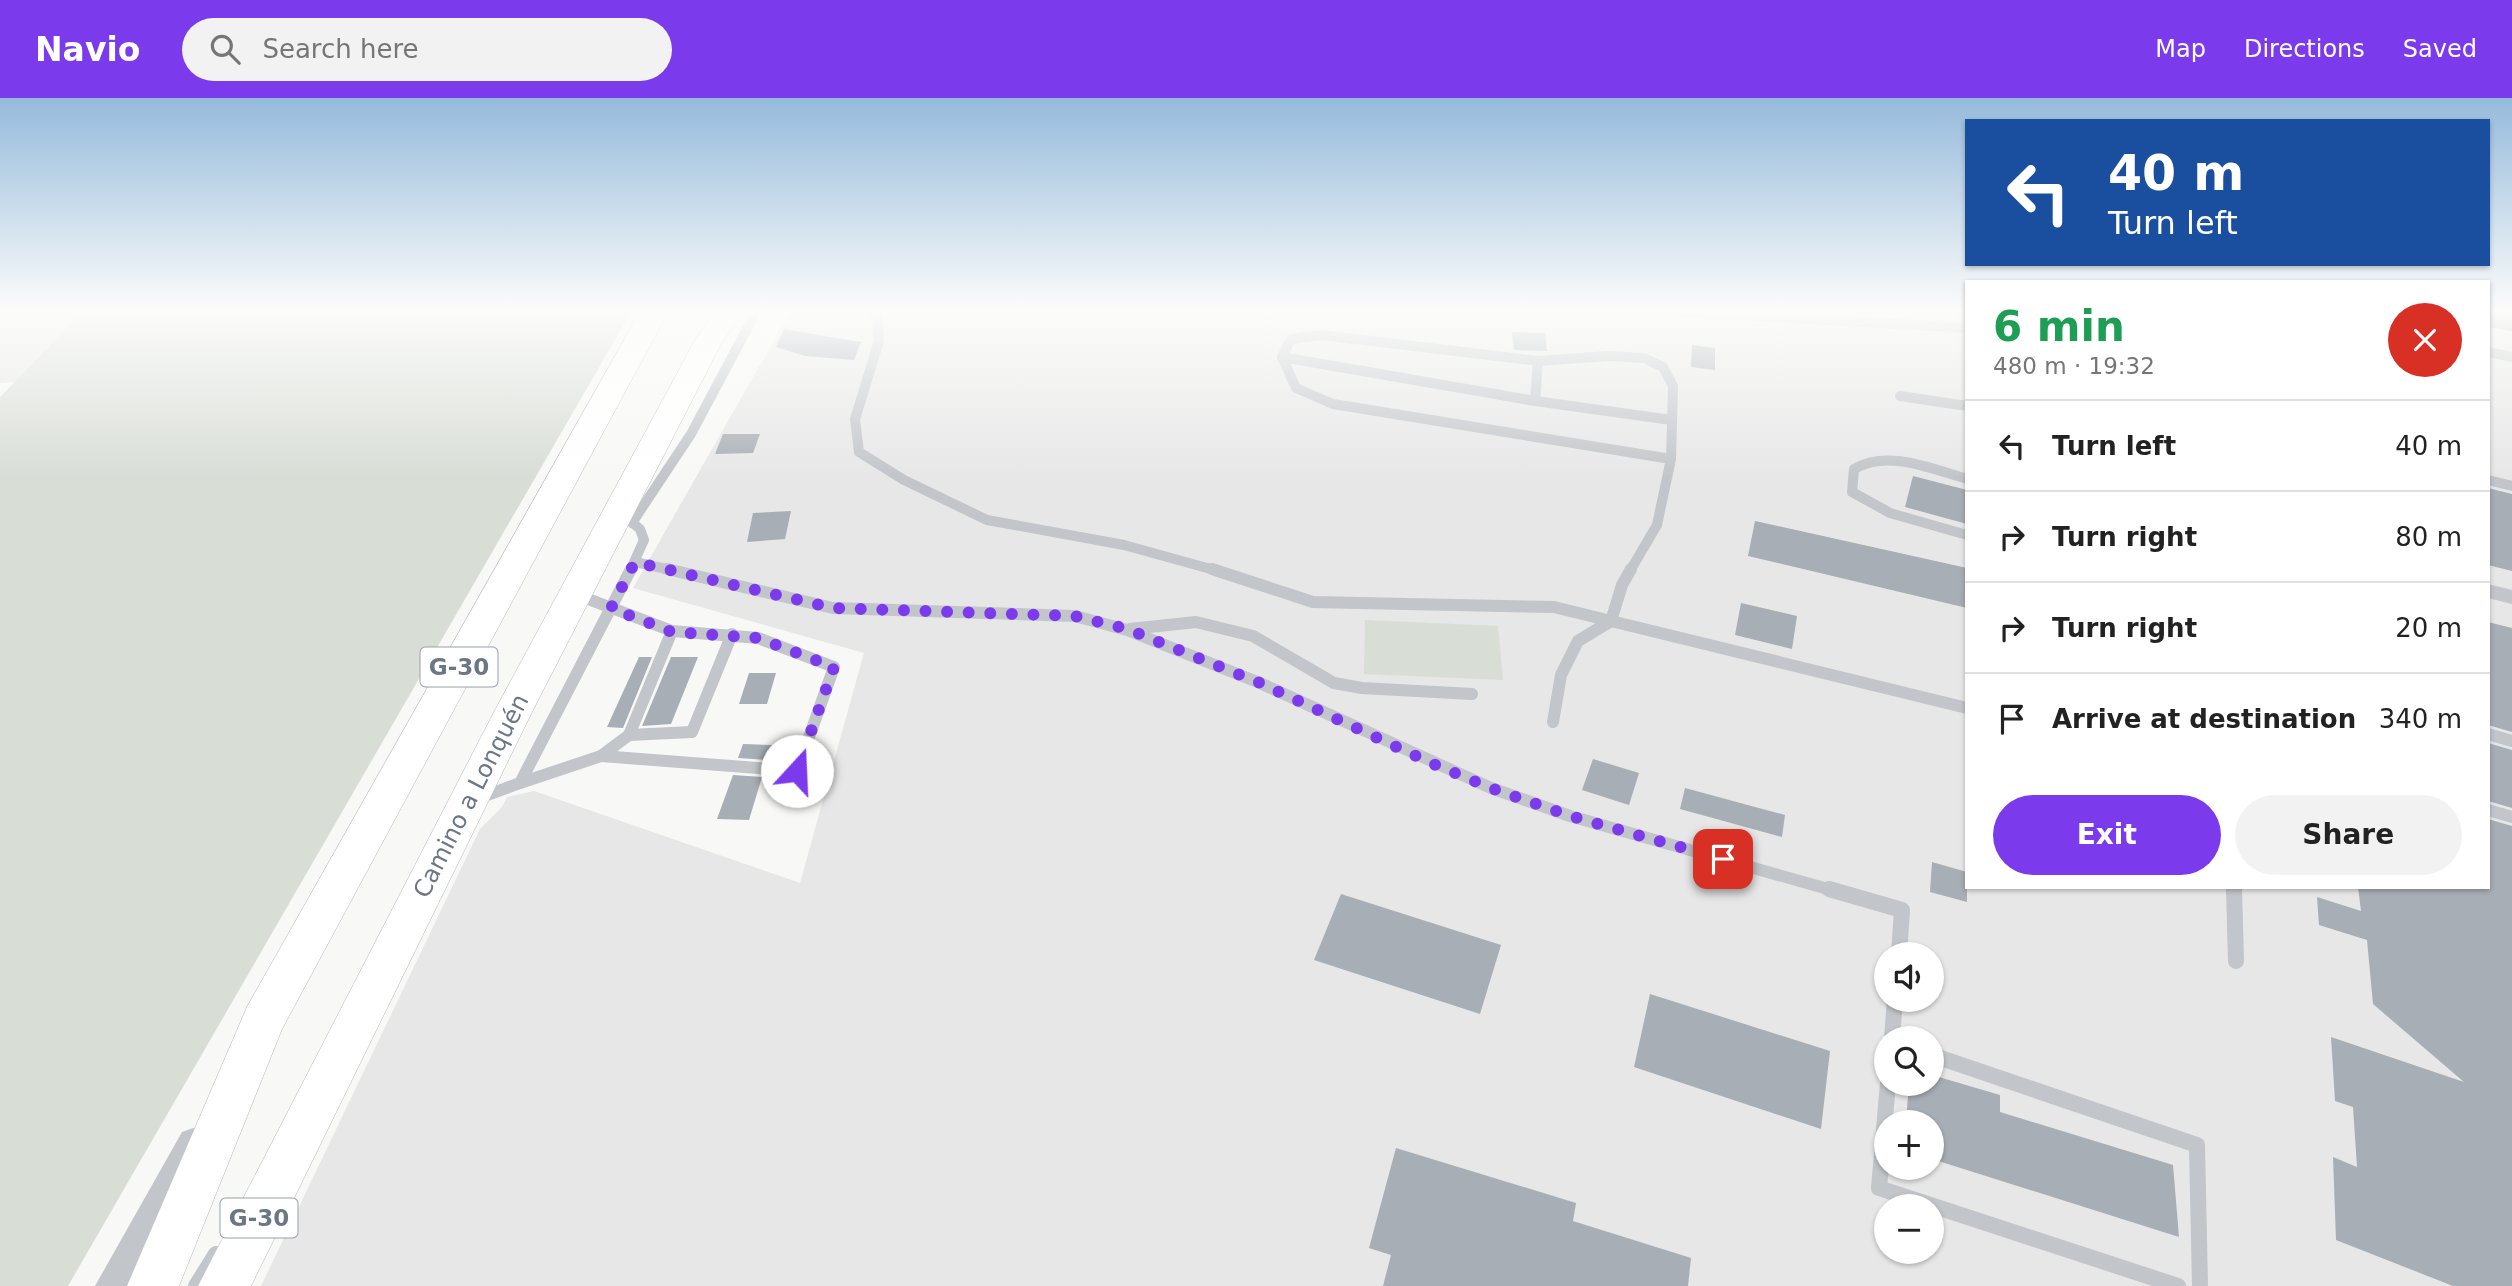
<!DOCTYPE html>
<meta charset="utf-8">
<style>
:root{--surface:#fff;--page:#f2f2f2;--text:#222;--muted:#767676;--line:#e0e0e0;--accent:#7c3aed}
body{margin:0;font-family:"DejaVu Sans",sans-serif;background:var(--page);color:var(--text);height:100vh;display:flex;flex-direction:column;font-size:26px;white-space:nowrap}
*{box-sizing:border-box;margin:0}
p{font-size:23px;color:var(--muted)}
.icon{flex:none;width:38px;height:38px;fill:none;stroke:currentColor;stroke-width:2;stroke-linecap:round;stroke-linejoin:round}
.map{position:relative;flex:1;overflow:hidden}
.panel{position:absolute;left:1965px;top:182px;width:525px;height:609px;display:flex;flex-direction:column;background:var(--surface);border-radius:0px;box-shadow:0 2px 5px #0004}
.panel>*{flex:none}
.guide{position:absolute;left:1965px;top:21px;width:525px;height:147px;border-radius:0px;box-shadow:0 2px 5px #0004;background:#1a4fa0;color:#fff;overflow:hidden}
.buttons{position:absolute;left:1874px;top:844px;display:grid;gap:14px}
.buttons a{display:grid;place-items:center;width:70px;height:70px;border-radius:50%;background:var(--surface);box-shadow:0 2px 5px #0004;font-size:35px}
.pin{position:absolute;display:grid;place-items:center;width:60px;height:60px;color:#fff;margin:-30px;border-radius:14px;box-shadow:0 4px 10px #0006}
.me{position:absolute;width:77px;margin:-38px;rotate:20deg;stroke-linejoin:round;filter:drop-shadow(0 0 5px #0008)}
.turn{display:flex;align-items:center;gap:24px;height:147px;padding:0 28px;font-size:32px}
.turn .icon{width:91px;height:91px;stroke-width:2.5}
.turn b{display:block;font-size:49px;line-height:60px}
.round{display:grid;place-items:center;flex:none;width:74px;height:74px;border-radius:37px;background:var(--page)}
.head{display:flex;align-items:center;justify-content:space-between;height:119px;padding:0 28px}
h1{font-size:42px;font-weight:600;line-height:52px;color:#1e9e55}
.action{display:flex;gap:14px;margin-top:auto;padding:14px 28px}
.action a{flex:1;height:80px;border-radius:42px;background:var(--accent);color:#fff;font-size:28px;font-weight:600;line-height:80px;text-align:center}
.action a+a{background:var(--page);color:var(--text)}
ul{padding:0;list-style:none}
li{display:flex;align-items:center;gap:21px;height:91px;padding:0 28px;border-top:2px solid var(--line)}
li div{flex:1}
li b{display:block;font-size:26px}
li em{font-style:normal}
header{display:flex;align-items:center;gap:42px;box-sizing:border-box;height:98px;padding:0 35px;background:var(--accent);color:#fff}
header strong{font-size:33px}
nav{display:flex;gap:38px;margin-inline-start:auto;font-size:24px}
.search{width:490px;height:63px;background:var(--page);display:flex;align-items:center;gap:18px;box-sizing:border-box;padding:0 24px;border-radius:38px;color:var(--muted);font-size:26px}
.map>svg:first-child{display:block}
.built{fill:#e6e7e6;fill-rule:evenodd}
.green{fill:#d8ddd6}
.building{fill:#a8aeb5}
.lines{fill:none;stroke-linecap:round;stroke-linejoin:round}
.primary-casing{stroke:#b4b7bb;stroke-width:1}
.lane-far2{stroke:#c2c5c9;stroke-width:10}
.lane-far1{stroke:#c2c5c9;stroke-width:12}
.lane{stroke:#c2c5c9;stroke-width:16}
.street{fill:#c2c5c9;fill-rule:evenodd}
.primary{fill:#fff;fill-rule:evenodd}
.route{stroke:#7c3aed;stroke-width:12;stroke-dasharray:0 21.6}
.labels{text-anchor:middle;stroke-width:7;stroke-linejoin:round;paint-order:stroke}
.shield{fill:#fff;stroke:#97a0a9;stroke-width:2}
.shield-label{font-size:23px;font-weight:bold;fill:#6b7784}
.street-label{font-size:24px;fill:#6b7784;stroke:#fff}
</style>
<header>
<strong>Navio</strong>
<div class="search"><svg class="icon" aria-label="search" viewBox="0 0 24 24"><circle cx="10" cy="10" r="6"/><path d="M15 15l6 6"/></svg>Search here</div>
<nav><a>Map</a><a>Directions</a><a>Saved</a></nav>
</header>
<div class="map">
<svg width="2512" height="1188" viewBox="0 0 2512 1188">
<rect width="100%" height="100%" fill="#f8f8f6"/>
<!-- built -->
<g class="built">
<polygon points="0,214 83,214 15,284 0,285"/>
<path d="M790,214h1177v575h521v-575h24v974h-2251l219,-457 22,-22 5,-10 27,-6 266,92 64,-230 -231,-65zM1886,856h46v45h-46zM1886,940h46v45h-46zM1886,1024h46v45h-46zM1886,1108h46v45h-46z"/>
</g>
<!-- green -->
<g class="green">
<polygon points="83,214 631,214 68,1188 0,1188 0,299"/>
<polygon points="1365,522 1498,528 1503,582 1364,576"/>
</g>
<!-- building -->
<g class="building">
<polygon points="2488,214 2512,214 2512,233 2488,229"/>
<polygon points="784,231 861,244 854,262 805,258 776,249"/>
<polygon points="1512,234 1545,235 1547,253 1514,252"/>
<polygon points="1692,247 1715,250 1715,272 1691,269"/>
<polygon points="723,336 760,336 753,355 715,356"/>
<polygon points="1913,378 1967,392 1967,426 1905,409"/>
<polygon points="2488,390 2512,396 2512,473 2488,467"/>
<polygon points="791,413 785,441 747,444 753,415"/>
<polygon points="1755,423 1967,470 1967,510 1748,458"/>
<polygon points="1741,505 1797,518 1792,551 1735,537"/>
<polygon points="2488,524 2512,530 2512,634 2488,627"/>
<polygon points="639,559 652,559 623,630 607,629"/>
<polygon points="671,559 698,559 671,626 642,628"/>
<polygon points="749,575 776,575 767,606 739,606"/>
<polygon points="2488,645 2512,652 2512,710 2488,703"/>
<polygon points="743,646 772,647 767,662 738,660"/>
<polygon points="1593,661 1639,675 1629,707 1582,692"/>
<polygon points="733,677 762,679 749,722 717,721"/>
<polygon points="1685,690 1785,717 1782,739 1680,711"/>
<polygon points="2488,721 2512,728 2512,1188 2453,1188 2336,1142 2333,1059 2357,1069 2353,1009 2335,1003 2331,939 2464,984 2373,906 2367,842 2319,827 2317,799 2361,813 2358,789 2488,789"/>
<polygon points="1932,764 1967,774 1967,804 1930,794"/>
<polygon points="1341,796 1501,847 1480,916 1314,862"/>
<polygon points="1650,896 1830,953 1821,1031 1634,969"/>
<polygon points="1932,977 2000,997 2000,1014 2173,1067 2179,1139 1932,1061 1932,1024 1906,1024 1909,985 1932,985"/>
<polygon points="1396,1050 1576,1105 1573,1123 1691,1160 1688,1188 1383,1188 1391,1157 1369,1150"/>
</g>
<g class="lines">
<!-- primary casing -->
<g class="primary-casing">
<g id="primary">
<polygon points="640,214 668,214 282,931 179,1188 127,1188 247,909"/>
<polygon points="715,214 743,214 722,244 532,614 251,1188 198,1188 494,614 694,244"/>
</g>
</g>
<!-- lane-far2 -->
<g class="lane-far2">
<polyline points="871,214 877,218 879,243 855,321 859,354 904,382 987,422 1124,447 1218,473"/>
<polyline points="1683,214 1967,230"/>
<polygon points="1321,237 1538,263 1608,258 1644,260 1663,269 1673,288 1671,361 1333,306 1296,290 1282,259 1291,241"/>
<polyline points="2488,254 2512,259"/>
<polyline points="1282,259 1535,303 1672,322"/>
<polyline points="1900,298 1967,308"/>
<polyline points="1535,303 1538,263"/>
<path d="M1967,381c-35,-10 -79,-30 -113,-10l-2,23 38,21 77,22"/>
<polyline points="2488,382 2512,388"/>
<polyline points="618,413 640,431 644,442 630,473"/>
<polyline points="632,425 691,336 756,214"/>
<polyline points="635,464 675,473"/>
<polyline points="1630,473 1657,427 1671,361"/>
</g>
<!-- lane-far1 -->
<g class="lane-far1">
<polyline points="667,471 833,510 1075,518 1127,532 1260,585 1491,690 1570,718 1835,793"/>
<polyline points="1212,471 1313,504 1554,509 1611,523 1622,487 1631,471"/>
<polyline points="1130,531 1196,524 1253,538 1334,585 1362,590 1472,596"/>
<polyline points="1553,624 1561,577 1578,543 1611,523 1967,610"/>
<polyline points="2488,636 2512,643"/>
<polyline points="629,637 692,634 732,536"/>
<polyline points="601,658 797,673 834,569 758,540 672,533"/>
<polyline points="520,685 601,658 629,637 672,533 575,496"/>
<polyline points="477,701 520,685 631,471"/>
<polyline points="2488,712 2512,719"/>
<polyline points="2234,789 2234,793"/>
</g>
<!-- lane -->
<g class="lane">
<polyline points="1829,791 1902,812 1899,856"/>
<polyline points="2234,791 2236,863"/>
<polyline points="1892,940 1895,901"/>
<polyline points="1932,957 2197,1047 2200,1188"/>
<polyline points="1888,985 1879,1090 2178,1188"/>
<polyline points="196,1188 216,1156"/>
</g>
<!-- street -->
<g class="street">
<polygon points="2488,486 2512,492 2512,506 2488,500"/>
<polygon points="193,1030 204,1034 208,1044 129,1188 95,1188 182,1034"/>
</g>
<!-- primary -->
<use href="#primary" class="primary"/>
</g>
<!-- sky -->
<linearGradient id="sky" x2="0" y2="1"><stop stop-color="#95badb"/><stop offset="0.56" stop-color="#fcfcfb"/><stop offset="1" stop-color="#fcfcfb" stop-opacity="0"/></linearGradient>
<rect width="2512" height="380" fill="url(#sky)"/>
<g class="lines">
<!-- route -->
<polyline class="route" points="797,673 834,569 758,540 672,534 611,510 635,464 833,510 1075,518 1127,531 1260,585 1433,666 1491,690 1570,718 1723,761"/>
</g>
<g class="labels">
<!-- shield labels -->
<g class="shield">
<rect x="420.5" y="549.5" width="77" height="39" rx="5"/>
<rect x="220.5" y="1100.5" width="77" height="39" rx="5"/>
</g>
<g class="shield-label">
<text x="459" y="577">G-30</text>
<text x="259" y="1128">G-30</text>
</g>
<!-- street labels -->
<g class="street-label">
<text transform="translate(471 698) rotate(-63)" y="8">Camino a Lonquén</text>
</g>
</g>
</svg>
<div class="buttons">
<a><svg class="icon" aria-label="sound" viewBox="0 0 24 24"><path d="M4 9h4l5-4v14l-5-4H4zM17 9q2 3 0 6"/></svg></a>
<a><svg class="icon" aria-label="search" viewBox="0 0 24 24"><circle cx="10" cy="10" r="6"/><path d="M15 15l6 6"/></svg></a>
<a>+</a>
<a>−</a>
</div>
<div class="pin" style="left:1723px;top:761px;background:#d93025"><svg class="icon" aria-label="arrive" viewBox="0 0 24 24"><path d="M6 21V4h12l-3 4 3 4H6"/></svg></div>
<svg class="me" style="left:797px;top:673px" viewBox="-20 -20 40 40"><circle r="19" fill="#fff"/><path d="M0-13L10 11 0 6-10 11z" fill="#7c3aed"/></svg>
<div class="guide">
<div class="turn"><svg class="icon" aria-label="left" viewBox="0 0 24 24"><path d="M17 20v-9H6M10 6l-5 5 5 5"/></svg><div><b>40 m</b>Turn left</div></div>
</div>
<section class="panel">
<div class="head"><div><h1>6 min</h1><p>480 m · 19:32</p></div><a class="round" style="background:#d93025;color:#fff"><svg class="icon" aria-label="close" viewBox="0 0 24 24"><path d="M6 6l12 12M18 6L6 18"/></svg></a></div>
<ul>
<li><svg class="icon" aria-label="left" viewBox="0 0 24 24"><path d="M17 20v-9H6M10 6l-5 5 5 5"/></svg><div><b>Turn left</b></div><em>40 m</em></li>
<li><svg class="icon" aria-label="right" viewBox="0 0 24 24"><path d="M7 20v-9h11M14 6l5 5-5 5"/></svg><div><b>Turn right</b></div><em>80 m</em></li>
<li><svg class="icon" aria-label="right" viewBox="0 0 24 24"><path d="M7 20v-9h11M14 6l5 5-5 5"/></svg><div><b>Turn right</b></div><em>20 m</em></li>
<li><svg class="icon" aria-label="arrive" viewBox="0 0 24 24"><path d="M6 21V4h12l-3 4 3 4H6"/></svg><div><b>Arrive at destination</b></div><em>340 m</em></li>
</ul>
<div class="action"><a>Exit</a><a>Share</a></div>
</section>
</div>
